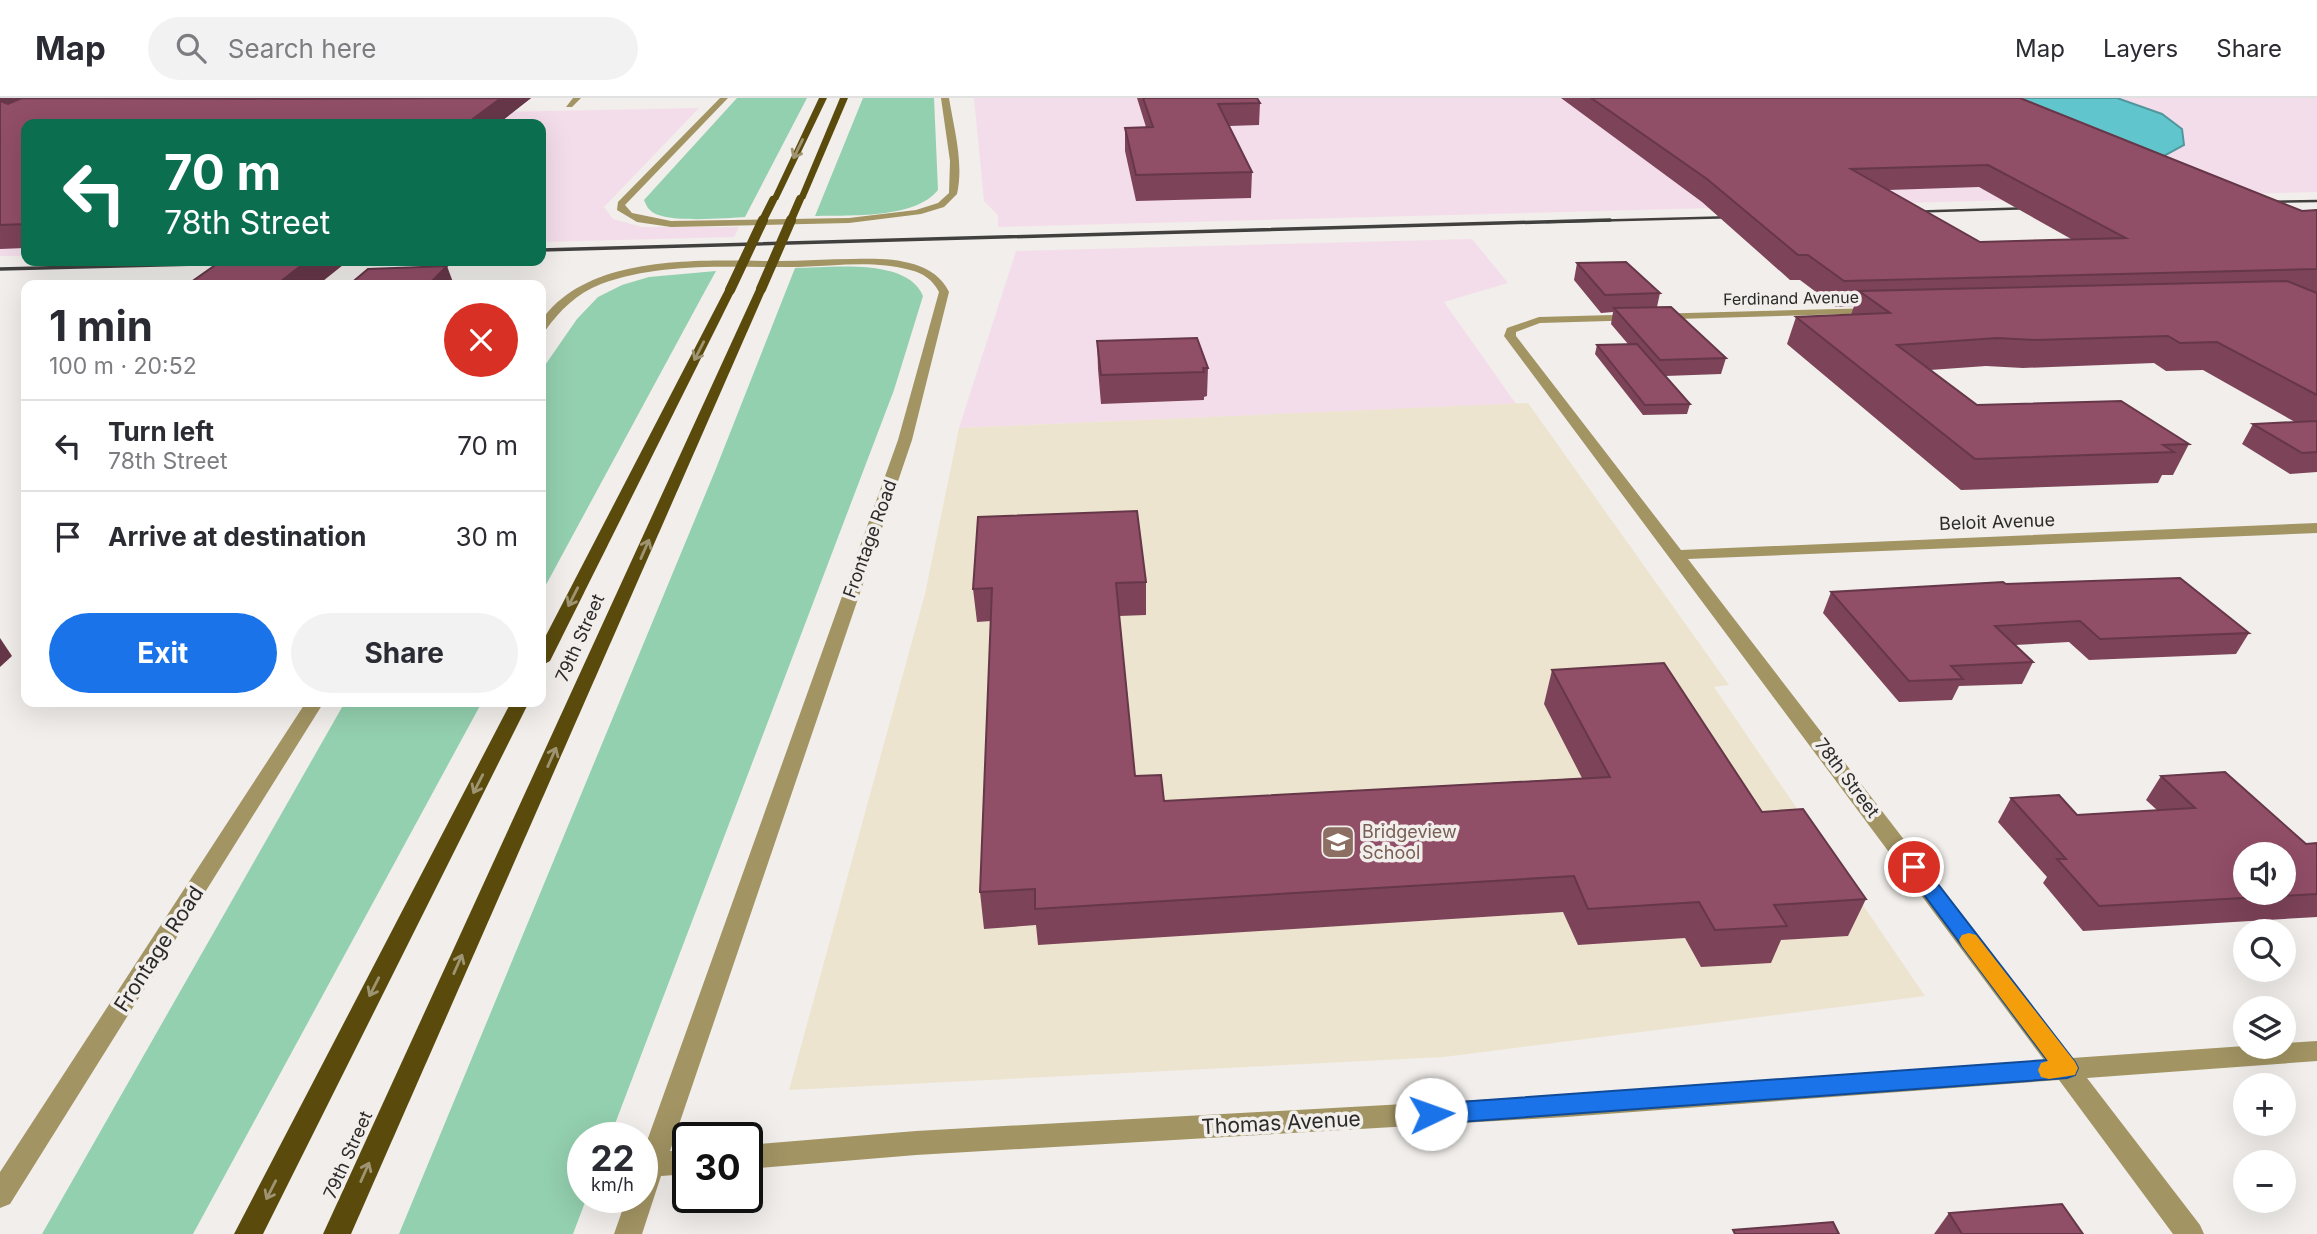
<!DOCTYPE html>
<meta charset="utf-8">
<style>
:root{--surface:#fff;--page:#f2f2f3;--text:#2b2b33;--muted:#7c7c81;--line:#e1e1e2;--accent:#1a73e8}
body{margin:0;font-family:Inter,sans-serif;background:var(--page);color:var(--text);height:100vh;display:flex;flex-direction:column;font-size:26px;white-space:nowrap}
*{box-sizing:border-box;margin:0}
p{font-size:23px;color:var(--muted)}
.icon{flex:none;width:38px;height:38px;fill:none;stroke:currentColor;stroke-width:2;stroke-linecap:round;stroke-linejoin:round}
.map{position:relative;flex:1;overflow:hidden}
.drawer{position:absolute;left:21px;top:182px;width:525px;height:427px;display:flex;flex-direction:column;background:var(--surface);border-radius:14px;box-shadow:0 7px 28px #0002}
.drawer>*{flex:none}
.banner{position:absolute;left:21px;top:21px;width:525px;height:147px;border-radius:14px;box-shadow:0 7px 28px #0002;background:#0b6e4f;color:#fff;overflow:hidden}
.controls{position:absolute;left:2233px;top:744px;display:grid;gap:14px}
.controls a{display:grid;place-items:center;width:63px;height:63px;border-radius:50%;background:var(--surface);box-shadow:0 7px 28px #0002;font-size:35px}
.speed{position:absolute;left:567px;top:1024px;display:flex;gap:14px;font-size:35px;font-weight:700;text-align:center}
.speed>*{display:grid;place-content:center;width:91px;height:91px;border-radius:50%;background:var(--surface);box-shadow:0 7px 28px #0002;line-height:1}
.speed small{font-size:18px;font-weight:400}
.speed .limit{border:4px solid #111;border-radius:10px;background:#fff;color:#111}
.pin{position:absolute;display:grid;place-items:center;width:60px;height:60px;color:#fff;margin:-30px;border:4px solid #fff;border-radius:50%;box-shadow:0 2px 7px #0007}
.me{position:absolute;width:77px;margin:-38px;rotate:87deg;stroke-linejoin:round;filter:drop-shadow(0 0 5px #0008)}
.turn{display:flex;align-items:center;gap:24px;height:147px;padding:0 28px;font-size:32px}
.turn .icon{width:91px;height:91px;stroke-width:2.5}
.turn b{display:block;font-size:49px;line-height:60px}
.round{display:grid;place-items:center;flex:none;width:74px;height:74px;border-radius:37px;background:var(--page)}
.summary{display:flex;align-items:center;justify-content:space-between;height:119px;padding:0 28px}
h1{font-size:42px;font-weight:700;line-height:52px}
.button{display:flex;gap:14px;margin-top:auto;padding:14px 28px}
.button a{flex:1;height:80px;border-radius:42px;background:var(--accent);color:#fff;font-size:28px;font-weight:700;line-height:80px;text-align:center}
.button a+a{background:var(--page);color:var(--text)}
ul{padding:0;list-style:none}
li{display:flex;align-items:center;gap:21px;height:91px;padding:0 28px;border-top:2px solid var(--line)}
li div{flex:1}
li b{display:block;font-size:26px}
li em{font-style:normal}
header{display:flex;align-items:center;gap:42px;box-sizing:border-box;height:98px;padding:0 35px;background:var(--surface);border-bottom:2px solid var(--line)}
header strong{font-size:33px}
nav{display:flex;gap:38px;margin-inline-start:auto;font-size:24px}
.search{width:490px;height:63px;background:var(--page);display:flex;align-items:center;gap:18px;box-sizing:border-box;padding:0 24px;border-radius:38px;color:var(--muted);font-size:26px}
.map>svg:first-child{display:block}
.industrial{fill:#f4ddea}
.education{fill:#ede4cf}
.green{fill:#93d0af}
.water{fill:#61c5ce;stroke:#51979d;stroke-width:2}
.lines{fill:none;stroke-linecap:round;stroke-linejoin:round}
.minor{fill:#a29463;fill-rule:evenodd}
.major{fill:#5a4b0d;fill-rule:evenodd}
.rail-far1{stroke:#41403f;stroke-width:2.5}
.rail{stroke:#41403f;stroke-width:3.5}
.major-bridge-far1{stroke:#5a4b0d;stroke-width:8}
.major-bridge{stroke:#5a4b0d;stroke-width:10}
.wall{fill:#7d4359;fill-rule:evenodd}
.shaded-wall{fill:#663748}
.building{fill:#914e67;stroke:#663748;stroke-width:2;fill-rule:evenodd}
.oneway{stroke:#9e9471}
.route{fill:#1a73e8;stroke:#114b97;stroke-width:2}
.slow{fill:#f59e0b}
.labels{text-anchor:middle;stroke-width:7;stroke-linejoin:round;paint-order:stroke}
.far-street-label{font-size:16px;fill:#2c2b2a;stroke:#f1eeeb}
.street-label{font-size:18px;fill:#2c2b2a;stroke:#f1eeeb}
.education-label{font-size:18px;fill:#785e54;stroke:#f1eeeb;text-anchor:start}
.near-street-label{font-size:21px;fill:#2c2b2a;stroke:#f1eeeb}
</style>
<header>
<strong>Map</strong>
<div class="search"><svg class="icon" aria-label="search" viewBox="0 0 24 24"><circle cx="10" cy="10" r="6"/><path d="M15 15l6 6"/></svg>Search here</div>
<nav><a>Map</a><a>Layers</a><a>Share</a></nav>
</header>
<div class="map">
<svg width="2317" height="1136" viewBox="0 0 2317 1136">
<rect width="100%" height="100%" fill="#f1eeeb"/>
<!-- industrial -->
<g class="industrial">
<polygon points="974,0 2317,0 2317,94 998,129 998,117 984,103"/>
<polygon points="699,10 604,109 613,121 642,129 739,129 734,139 541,144 541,26 26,26 26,158 0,158 0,24"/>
<polygon points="1472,141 1508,185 1444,204 1516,306 959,330 1016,153"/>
</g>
<!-- education -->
<polygon class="education" points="1528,305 1729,587 1714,589 1925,898 1444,959 789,992 925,496 959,330"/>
<!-- green -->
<g class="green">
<path d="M737,0h70l-62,119c-20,1 -83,7 -95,-7 -3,-2 -4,-6 -6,-10z"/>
<path d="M863,0h71l4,92c-23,29 -88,25 -123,26z"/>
<path d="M795,170c35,0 112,-11 128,28l-29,94 -284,747 -27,1v59h4l-14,37h-174l316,-763z"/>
<polygon points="716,173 705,193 541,496 541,273 577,221 598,199 622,187 649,179"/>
<polygon points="345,604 482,604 193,1136 42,1136"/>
</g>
<!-- water -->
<polygon class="water" points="2015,0 2117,0 2162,16 2182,31 2184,47 2164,58"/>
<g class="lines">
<!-- minor -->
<g class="minor">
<polygon points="573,0 581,0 572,9 566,9"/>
<path d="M720,0h8l-103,107 7,8 39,8 178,-3 67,-8 22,-7 11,-10 1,-32 -9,-63h8c5,31 15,65 8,96l-13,13 -23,7 -72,9 -178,4 -34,-5 -20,-12 1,-8z"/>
<path d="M853,161c33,-1 80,-1 96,33l-37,148 -242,711 18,-1v24l-27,2 -19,58h-28l13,-37h15v-42l256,-715 41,-148c-6,-12 -16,-19 -29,-22 -36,-10 -75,-4 -112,-3 -65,1 -134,-6 -197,17 -25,10 -41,26 -56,47l-4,1v-11c48,-69 163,-60 236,-60 26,0 51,-2 76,-2z"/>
<polygon points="1876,210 1882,213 1880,215 1540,225 1516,234 1516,238 1681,452 2317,425 2317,435 1688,461 2072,960 2245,948 2284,948 2284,945 2317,943 2317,963 2087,980 2200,1127 2204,1136 2173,1136 2059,982 1566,1019 916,1057 747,1071 747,1047 916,1033 1566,997 2044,962 1504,238 1507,230 1539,219"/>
<polygon points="306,604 324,604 10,1106 0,1110 0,1074"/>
</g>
<!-- major -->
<g class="major">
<polygon points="819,0 827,0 778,102 770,104"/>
<polygon points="840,0 848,0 805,101 797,103"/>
<polygon points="757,189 766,191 351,1136 323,1136"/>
<polygon points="726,190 735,192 550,563 541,568 541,547"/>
<polygon points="511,604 529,604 263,1136 234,1136"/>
</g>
<!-- rail-far1 -->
<g class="rail-far1">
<polyline points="2259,104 2317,103"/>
<polyline points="1905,114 2038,110"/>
<polyline points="1547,124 1737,119"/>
</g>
<!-- rail -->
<g class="rail">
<polyline points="541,152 1610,122"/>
<polyline points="0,171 238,165"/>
</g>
<!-- major-bridge-far1 -->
<g class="major-bridge-far1">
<polyline points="762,124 773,102"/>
<polyline points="790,124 800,101"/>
</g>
<!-- major-bridge -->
<g class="major-bridge">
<polyline points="761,191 791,122"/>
<polyline points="730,192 763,122"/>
</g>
</g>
<!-- wall -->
<g class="wall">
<polygon points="0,0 531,0 498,26 26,26 26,150 0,151"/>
<polygon points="1137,0 1257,0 1260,5 1259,27 1229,28 1252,74 1251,100 1136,103 1125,53 1125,30 1146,29"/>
<path d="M1561,0h459l282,113 15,-1v262l-27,2 -48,-30 11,-20 42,-2 -92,-52 -37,1 -12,-8 -131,5 -37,-2 -56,4 47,35 212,39 -16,31h-11l-4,8 -197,7 -174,-146 9,-27 55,-2 3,-9 -18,1 -36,-27h-10l-88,-78zM1979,89l94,53 -93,2 -92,-52z"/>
<polygon points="1577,165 1660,195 1657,209 1726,260 1721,276 1665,278 1690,306 1687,316 1643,317 1595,256 1597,247 1628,246 1611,226 1613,214 1601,215 1574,182"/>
<polygon points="1097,243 1208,270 1207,298 1204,299 1204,302 1101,306 1098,271"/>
<polygon points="1146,484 1146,517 1119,518 1135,678 1164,703 1582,680 1544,606 1552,572 1762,714 1866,801 1848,838 1781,842 1771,865 1701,869 1685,840 1578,847 1563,814 1038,847 1036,827 984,831 980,794 991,523 977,524 973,491"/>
<polygon points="2006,486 2249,535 2236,556 2089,562 2069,544 2015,547 2033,564 2022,586 1959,588 1952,602 1899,604 1823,515 1831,494"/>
<polygon points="2161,678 2306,746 2317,745 2317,819 2083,833 2043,785 2047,779 1998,724 2011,700 2077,717 2157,712 2146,702"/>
<polygon points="1949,1115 2083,1136 1934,1136"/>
</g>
<!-- shaded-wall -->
<g class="shaded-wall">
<polygon points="0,0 51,0 0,7"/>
<polygon points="501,0 531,0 498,26 466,26"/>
<polygon points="307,163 348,163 318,187 276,187"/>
<polygon points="447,168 454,187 428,187"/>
<polygon points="0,540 12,558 0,569"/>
</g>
<!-- building -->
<g class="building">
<polygon points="22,0 289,1 501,0 466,26 26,26 26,126 0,127 0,3 8,6"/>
<polygon points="1143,0 1257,0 1260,5 1218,6 1252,74 1136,77 1125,30 1153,29"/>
<path d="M1591,0h429l282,113 15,-1v59l-473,12 -36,-26h-10l-91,-76zM1988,67l138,73 -146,4 -129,-73z"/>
<polygon points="221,163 307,163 276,187 187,187"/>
<polygon points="1626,164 1660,195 1605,197 1577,165"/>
<polygon points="447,168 428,187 349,187 368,171"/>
<polygon points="2287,183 2317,195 2317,297 2217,244 2180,245 2168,238 2035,242 1997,240 1897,247 1977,307 2121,303 2189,346 2163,347 2174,354 1975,361 1796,219 1890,215 1859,193"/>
<polygon points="1671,209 1726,260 1660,262 1614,210"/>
<polygon points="1197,240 1208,270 1203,270 1204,274 1101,277 1097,243"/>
<polygon points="1637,246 1690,306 1645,307 1597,247"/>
<polygon points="2317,323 2317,354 2302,355 2253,326"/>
<polygon points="1137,413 1146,484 1116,485 1135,678 1161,677 1164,703 1610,679 1552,572 1664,565 1762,714 1803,711 1866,801 1774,807 1787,828 1715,832 1699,804 1588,811 1574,778 1035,811 1035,791 980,794 992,490 973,491 978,419"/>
<polygon points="2180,480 2249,535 2100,541 2080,523 1995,528 2033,564 1951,568 1963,581 1909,583 1831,494 2003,484 2006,486"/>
<path d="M2225,674l81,72 11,-1v51l-218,12 -42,-47h9l-55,-61 48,-3 18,20 118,-7 -34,-32zM2245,756h39v38h-39z"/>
<polygon points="2062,1106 2083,1136 1962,1136 1949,1115"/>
<polygon points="1833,1124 1839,1136 1735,1136 1733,1132"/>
</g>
<!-- one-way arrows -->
<defs><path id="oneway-shaft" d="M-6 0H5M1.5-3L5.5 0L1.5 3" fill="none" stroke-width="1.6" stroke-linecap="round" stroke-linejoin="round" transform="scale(1.75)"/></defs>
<g class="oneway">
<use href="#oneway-shaft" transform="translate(798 51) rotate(116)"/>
<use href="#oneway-shaft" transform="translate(699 253) rotate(117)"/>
<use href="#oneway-shaft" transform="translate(645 451) rotate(-66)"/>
<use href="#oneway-shaft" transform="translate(573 499) rotate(117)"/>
<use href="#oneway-shaft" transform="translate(552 659) rotate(-66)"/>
<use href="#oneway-shaft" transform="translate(478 686) rotate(117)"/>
<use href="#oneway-shaft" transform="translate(458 866) rotate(-66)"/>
<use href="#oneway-shaft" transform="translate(374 889) rotate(117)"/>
<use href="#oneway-shaft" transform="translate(365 1074) rotate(-66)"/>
<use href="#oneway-shaft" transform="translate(271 1092) rotate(117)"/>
</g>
<!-- route -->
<polygon class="route" points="1914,762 1921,764 2075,964 2078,970 2075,977 2067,980 1431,1026 1422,1023 1419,1016 1422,1009 1431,1006 2047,962 1907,774 1904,769 1907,764"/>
<!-- slow -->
<polygon class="slow" points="1969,835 1976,837 2075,964 2078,970 2075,977 2049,981 2041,979 2038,972 2041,965 2048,963 1962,848 1959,842 1962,837"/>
<!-- icons -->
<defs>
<g id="school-square" transform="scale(1.75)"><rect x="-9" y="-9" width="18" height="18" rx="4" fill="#8d6e63" stroke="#f1eeeb"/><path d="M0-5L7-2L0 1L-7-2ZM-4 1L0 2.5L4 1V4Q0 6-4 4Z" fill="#fff"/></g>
</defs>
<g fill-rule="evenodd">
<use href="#school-square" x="1338" y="744"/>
</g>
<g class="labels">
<!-- far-street labels -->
<g class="far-street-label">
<text transform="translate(1791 200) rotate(-1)" y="6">Ferdinand Avenue</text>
</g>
<!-- street labels -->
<g class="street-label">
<text transform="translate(1997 424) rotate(-2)" y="6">Beloit Avenue</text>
<text transform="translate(870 441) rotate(-70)" y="6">Frontage Road</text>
<text transform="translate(580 540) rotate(-66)" y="6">79th Street</text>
<text transform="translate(1847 680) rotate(53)" y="6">78th Street</text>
<text transform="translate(348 1057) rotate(-66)" y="6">79th Street</text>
</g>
<!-- education labels -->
<g class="education-label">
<text x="1362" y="740">Bridgeview<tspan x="1362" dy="21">School</tspan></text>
</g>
<!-- near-street labels -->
<g class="near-street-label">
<text transform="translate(159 851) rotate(-57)" y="7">Frontage Road</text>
<text transform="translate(1281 1025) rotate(-3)" y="7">Thomas Avenue</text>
</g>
</g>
</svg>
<div class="controls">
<a><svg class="icon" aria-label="sound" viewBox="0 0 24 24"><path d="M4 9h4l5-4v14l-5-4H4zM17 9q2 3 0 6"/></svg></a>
<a><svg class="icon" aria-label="search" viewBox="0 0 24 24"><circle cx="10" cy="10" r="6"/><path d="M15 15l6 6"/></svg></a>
<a><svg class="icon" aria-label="layers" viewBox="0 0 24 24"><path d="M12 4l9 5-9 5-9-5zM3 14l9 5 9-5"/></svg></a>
<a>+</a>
<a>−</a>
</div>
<div class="speed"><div>22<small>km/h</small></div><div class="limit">30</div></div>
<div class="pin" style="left:1914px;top:769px;background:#d93025"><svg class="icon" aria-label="arrive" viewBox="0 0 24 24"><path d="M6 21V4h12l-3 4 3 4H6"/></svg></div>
<svg class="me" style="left:1431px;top:1016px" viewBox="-20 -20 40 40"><circle r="19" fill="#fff"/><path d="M0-13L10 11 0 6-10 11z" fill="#1a73e8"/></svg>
<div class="banner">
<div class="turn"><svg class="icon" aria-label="left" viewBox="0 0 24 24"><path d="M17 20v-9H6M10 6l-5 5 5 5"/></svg><div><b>70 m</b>78th Street</div></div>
</div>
<section class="drawer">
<div class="summary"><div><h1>1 min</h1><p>100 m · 20:52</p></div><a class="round" style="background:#d93025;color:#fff"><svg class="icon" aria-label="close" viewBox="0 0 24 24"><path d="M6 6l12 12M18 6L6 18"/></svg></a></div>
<ul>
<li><svg class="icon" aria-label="left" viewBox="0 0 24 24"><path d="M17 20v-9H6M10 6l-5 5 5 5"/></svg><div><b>Turn left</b><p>78th Street</p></div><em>70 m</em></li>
<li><svg class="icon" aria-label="arrive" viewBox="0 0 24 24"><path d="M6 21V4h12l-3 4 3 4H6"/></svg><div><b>Arrive at destination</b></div><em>30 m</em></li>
</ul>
<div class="button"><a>Exit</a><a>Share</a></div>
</section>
</div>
